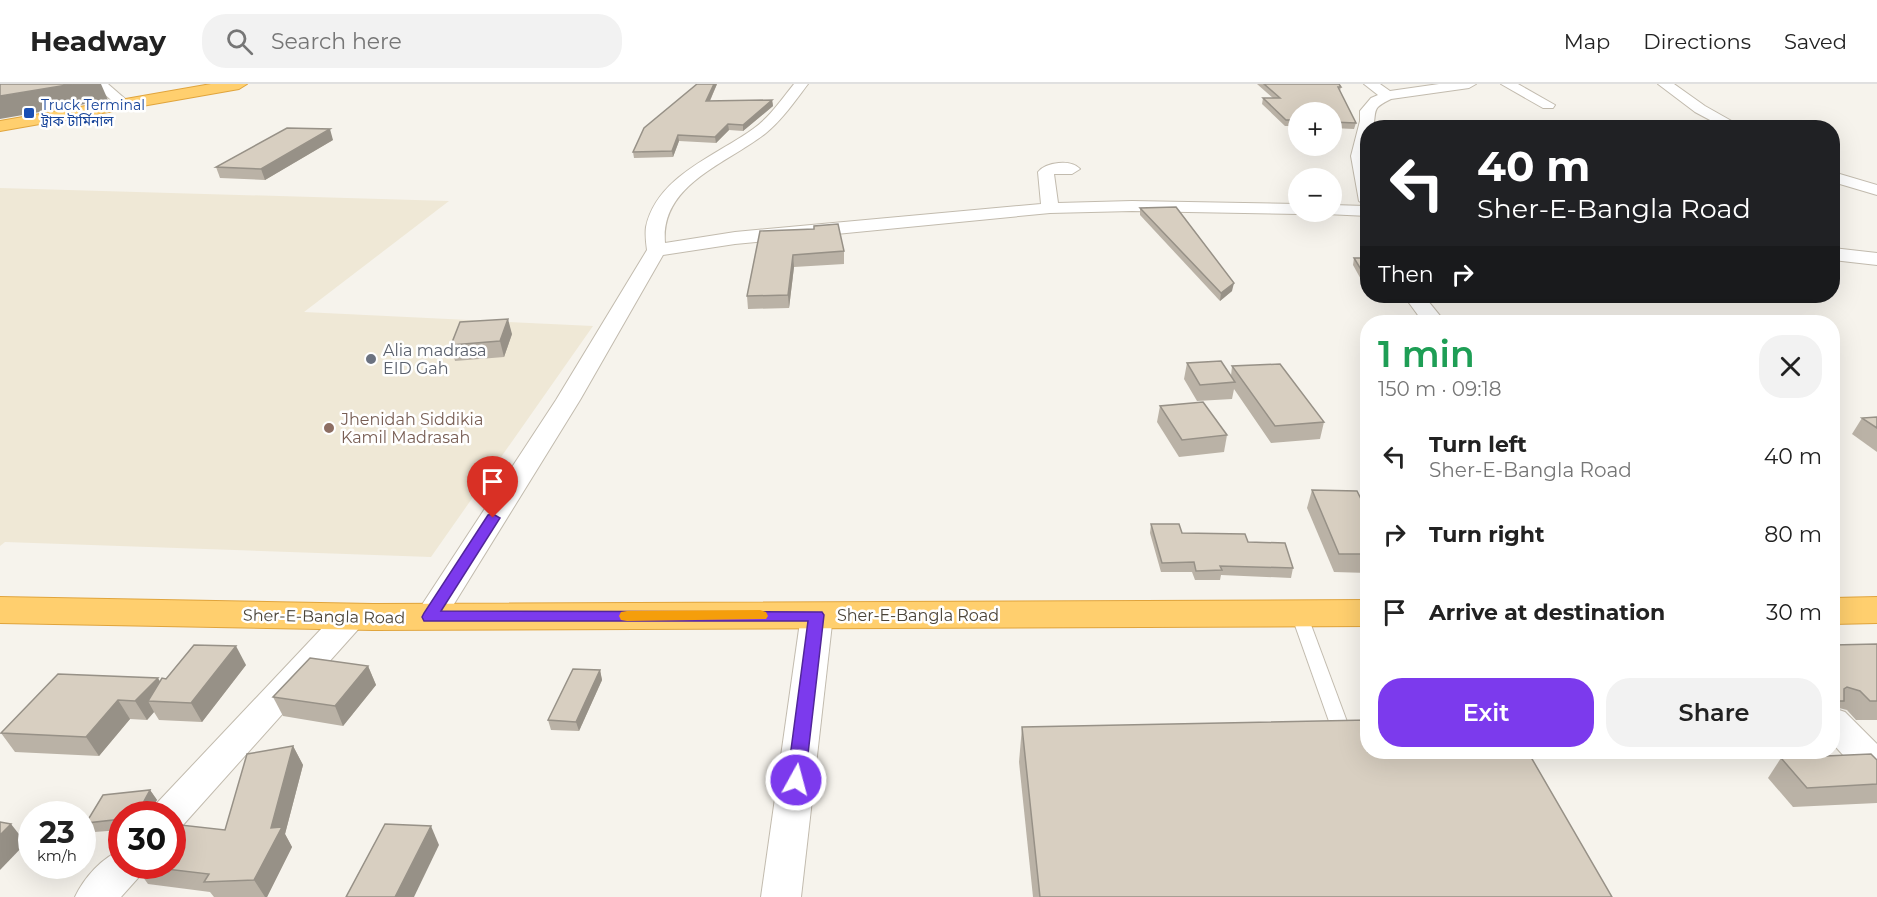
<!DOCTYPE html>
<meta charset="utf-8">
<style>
:root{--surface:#fff;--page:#f2f2f2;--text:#222;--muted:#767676;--line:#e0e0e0;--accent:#7c3aed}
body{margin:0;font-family:Montserrat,"Noto Sans Bengali",sans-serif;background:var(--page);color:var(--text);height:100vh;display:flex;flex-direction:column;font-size:22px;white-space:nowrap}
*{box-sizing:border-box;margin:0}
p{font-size:20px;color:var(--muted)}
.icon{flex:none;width:33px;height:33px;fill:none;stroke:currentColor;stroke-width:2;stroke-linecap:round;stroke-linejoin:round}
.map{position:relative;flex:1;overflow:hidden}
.details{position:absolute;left:1360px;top:231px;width:480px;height:444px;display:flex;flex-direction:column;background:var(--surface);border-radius:24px;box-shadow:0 6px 24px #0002}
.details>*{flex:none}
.hud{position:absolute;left:1360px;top:36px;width:480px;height:183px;border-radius:24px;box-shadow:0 6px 24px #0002;background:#202124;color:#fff;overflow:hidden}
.buttons{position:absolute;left:1288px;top:18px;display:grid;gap:12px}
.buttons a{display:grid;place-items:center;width:54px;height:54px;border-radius:50%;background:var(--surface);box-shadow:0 6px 24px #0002;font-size:30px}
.speed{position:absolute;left:18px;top:717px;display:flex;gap:12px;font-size:30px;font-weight:700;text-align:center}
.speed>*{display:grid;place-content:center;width:78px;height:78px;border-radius:50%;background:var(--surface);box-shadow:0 6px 24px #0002;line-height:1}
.speed small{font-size:15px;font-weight:400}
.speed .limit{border:9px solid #d22;background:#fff;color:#111}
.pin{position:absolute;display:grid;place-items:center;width:51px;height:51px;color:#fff;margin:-62px -26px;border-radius:50% 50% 50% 0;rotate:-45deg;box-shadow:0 0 6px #0007}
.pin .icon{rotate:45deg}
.me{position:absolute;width:66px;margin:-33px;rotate:7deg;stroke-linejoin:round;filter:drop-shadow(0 0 4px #0008)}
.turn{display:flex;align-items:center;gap:21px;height:126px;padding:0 18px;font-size:27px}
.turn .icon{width:78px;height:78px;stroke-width:2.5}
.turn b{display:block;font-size:42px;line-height:51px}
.then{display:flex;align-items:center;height:57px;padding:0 18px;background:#0003;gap:12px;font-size:22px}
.round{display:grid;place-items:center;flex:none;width:63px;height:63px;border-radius:24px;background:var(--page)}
.summary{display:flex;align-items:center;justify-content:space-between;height:102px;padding:0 18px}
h1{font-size:36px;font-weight:600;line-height:45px;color:#1e9e55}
.action{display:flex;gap:12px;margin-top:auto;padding:12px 18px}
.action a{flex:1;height:69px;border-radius:24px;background:var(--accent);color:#fff;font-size:24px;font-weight:600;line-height:69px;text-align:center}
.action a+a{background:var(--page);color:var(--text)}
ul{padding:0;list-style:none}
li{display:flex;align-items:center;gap:18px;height:78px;padding:0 18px}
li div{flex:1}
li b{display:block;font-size:22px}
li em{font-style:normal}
header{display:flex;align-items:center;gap:36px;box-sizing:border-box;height:84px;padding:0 30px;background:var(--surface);border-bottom:2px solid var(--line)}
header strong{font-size:28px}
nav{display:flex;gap:33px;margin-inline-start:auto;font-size:21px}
.search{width:420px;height:54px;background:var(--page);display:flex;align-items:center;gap:15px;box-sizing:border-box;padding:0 21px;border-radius:24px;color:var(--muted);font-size:22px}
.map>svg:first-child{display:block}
.education{fill:#efe8d6}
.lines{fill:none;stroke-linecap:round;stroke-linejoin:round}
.lane-casing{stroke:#c2bbae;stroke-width:2}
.street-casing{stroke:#c2bbae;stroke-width:2}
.highway-casing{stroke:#e0a43c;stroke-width:2}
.lane{fill:#fff;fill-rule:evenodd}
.street{fill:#fff;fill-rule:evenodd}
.highway{fill:#ffcf6e;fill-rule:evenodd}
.wall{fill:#bab2a6}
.shaded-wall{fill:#979187}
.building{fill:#d8cfc1;stroke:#979187;stroke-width:1.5}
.route{fill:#7c3aed;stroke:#51269a;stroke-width:1.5}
.slow{fill:#f59e0b}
.transit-dot{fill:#1a4fb4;stroke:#fff;stroke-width:2}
.worship-dot{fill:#6b7280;stroke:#fff;stroke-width:2}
.education-dot{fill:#8d6e63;stroke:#fff;stroke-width:2}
.labels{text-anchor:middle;stroke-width:5;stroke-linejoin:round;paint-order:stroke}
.far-transit-label{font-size:14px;fill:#164399;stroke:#fff;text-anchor:start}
.worship-label{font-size:16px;fill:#5b616d;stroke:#fff;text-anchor:start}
.education-label{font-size:16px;fill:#785e54;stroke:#fff;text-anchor:start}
.street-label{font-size:16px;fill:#4b4439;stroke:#fff}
</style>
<header>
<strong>Headway</strong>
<div class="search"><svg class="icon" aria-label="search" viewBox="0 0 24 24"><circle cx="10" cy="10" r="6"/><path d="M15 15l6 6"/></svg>Search here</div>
<nav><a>Map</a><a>Directions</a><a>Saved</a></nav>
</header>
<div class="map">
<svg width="1877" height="813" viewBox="0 0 1877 813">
<rect width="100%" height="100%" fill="#f6f3ec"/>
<!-- education -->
<polygon class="education" points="0,104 449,117 304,228 593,242 431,473 5,458 0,462"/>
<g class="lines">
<!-- lane casing -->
<g class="lane-casing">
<polygon id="lane" points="1299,525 1305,526 1307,530 1349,643 1346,648 1340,650 1334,648 1331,643 1291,530 1293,526"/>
</g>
<!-- street casing -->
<g class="street-casing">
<g id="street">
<polygon points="93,0 108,0 131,20 129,23 119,23"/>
<path d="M794,0h14c-13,17 -26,36 -42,49 -39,31 -106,51 -101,110l70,-11 306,-28 -3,-32c8,-10 33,-13 42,-3l-8,5h-18l4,29 74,-2 167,3v8h7l-7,2 -167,-3 -82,2 -315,31 -72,11 -83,145 -139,225 -11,3 -11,-3 -5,-8 142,-217 91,-150c-1,-7 -2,-16 -1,-23 11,-51 70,-71 107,-98 17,-12 28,-29 41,-45z"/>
<path d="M1364,0h16l10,7 49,-7h37l-7,4 -78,11c-20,10 -14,10 -18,29h-5v88l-42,-2 -2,-2h8v-7l34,1 -7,-5 -8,-45 9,-35v-10l11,-13 7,-3z"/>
<polygon points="1501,0 1518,0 1555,21 1553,24 1543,24"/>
<polygon points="1658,0 1674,0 1705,22 1744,44 1725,44 1695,28"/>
<polygon points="1833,88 1877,101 1877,111 1833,98"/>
<polygon points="1833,164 1877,169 1877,181 1833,176"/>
<polygon points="1404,212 1424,212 1445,238 1423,238"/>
<polygon points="817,520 828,524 833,531 801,813 761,813 801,531 806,524"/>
<polygon points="351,522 362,525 367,533 362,541 183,741 172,745 172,730 151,730 157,719 340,525"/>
<polygon points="1833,624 1845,628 1877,660 1877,698 1864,694 1833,660"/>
<path d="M122,766v16h22l-6,12 -17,19h-46c9,-19 27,-40 47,-47z"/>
</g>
</g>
<!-- highway casing -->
<g class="highway-casing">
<g id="highway">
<polygon points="211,0 247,0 239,5 0,47 0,37"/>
<polygon points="0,513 373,520 1368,516 1368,542 373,546 0,539"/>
<polygon points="1877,513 1877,539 1833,540 1833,514"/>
</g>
</g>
<!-- lane -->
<use href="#lane" class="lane"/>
<!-- street -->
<use href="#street" class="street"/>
<!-- highway -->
<use href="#highway" class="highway"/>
</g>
<!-- wall -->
<g class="wall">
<polygon points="717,0 710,17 772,16 773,22 743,47 729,46 716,59 679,57 673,73 634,74 633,68"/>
<polygon points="1257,0 1339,0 1341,3 1340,7 1356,39 1354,45 1332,44 1332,28 1299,28 1299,42 1285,42 1262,20 1263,14 1273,14"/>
<polygon points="333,56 265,96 220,94 216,83"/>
<polygon points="1140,124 1232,207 1220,217 1140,131"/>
<polygon points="760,147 844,167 844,180 794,183 789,224 748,225 747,212"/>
<polygon points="1354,174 1368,174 1368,208 1353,181"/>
<polygon points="512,250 504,273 455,277 451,261"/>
<polygon points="1187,279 1231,292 1232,282 1324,338 1320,355 1271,359 1234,305 1232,315 1197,317 1184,295"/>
<polygon points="1366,318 1368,318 1368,343 1361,335"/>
<polygon points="1160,322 1227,351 1224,368 1179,373 1157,338"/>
<polygon points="1877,333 1877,368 1852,350 1862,334"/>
<polygon points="1312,406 1368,429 1368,489 1334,488 1307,424"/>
<polygon points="1151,440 1182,449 1248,458 1293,484 1291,494 1221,491 1220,496 1195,496 1192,488 1161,488 1150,449"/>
<polygon points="1877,560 1877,636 1856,636 1847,626 1839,624 1833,633 1833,561"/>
<polygon points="246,581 202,638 159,636 154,628 147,636 130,635 99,672 15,668 1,649 160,598 166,595"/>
<polygon points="368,582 376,601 343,642 283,632 273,613"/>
<polygon points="600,586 602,596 579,647 551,646 548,636"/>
<polygon points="1022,643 1612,813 1033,813 1019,678"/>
<polygon points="293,662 303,681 285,750 292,763 267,813 214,813 210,808 148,800 135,782 172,782 225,746"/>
<polygon points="1781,674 1877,676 1877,719 1793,723 1768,694"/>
<polygon points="150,706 157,716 122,730 122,746 94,748 86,739"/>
</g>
<!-- shaded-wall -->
<g class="shaded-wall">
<polygon points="73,0 101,0 108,16 0,35 0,12"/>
<polygon points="714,0 717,0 707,23 706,17"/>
<polygon points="772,16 773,22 743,47 743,41"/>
<polygon points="728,40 729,46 716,59 715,53"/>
<polygon points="330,45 333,56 265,96 261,85"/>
<polygon points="678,51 679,57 673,73 672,67"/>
<polygon points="793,171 794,183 789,224 788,211"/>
<polygon points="1234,199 1232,207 1220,217 1221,209"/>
<polygon points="508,235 512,250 504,273 500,257"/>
<polygon points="236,562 246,581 202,638 191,619"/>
<polygon points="368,582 376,601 343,642 335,622"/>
<polygon points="600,586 602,596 579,647 576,638"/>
<polygon points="158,594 169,613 148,617 154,628 147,636 135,617"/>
<polygon points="118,616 130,635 99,672 86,653"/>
<polygon points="293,662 303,681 285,750 292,763 267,813 265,813 254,796"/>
<polygon points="150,706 157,716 149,730 137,730"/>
<polygon points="11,740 26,759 0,786 0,751"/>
<polygon points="431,742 439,761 414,813 395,813"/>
</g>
<!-- building -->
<g class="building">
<polygon points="0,0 73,0 0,12"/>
<polygon points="697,0 714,0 706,17 772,16 743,41 728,40 715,53 678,51 672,67 633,68 644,44"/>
<polygon points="1264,0 1339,0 1341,3 1338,3 1356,39 1332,38 1332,28 1299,28 1299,36 1286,36 1263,14 1280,14"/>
<polygon points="287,44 330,45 261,85 216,83"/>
<polygon points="1176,123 1234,199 1221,209 1140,124"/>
<polygon points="838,140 844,167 793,171 788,211 747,212 760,147 814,145 814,142"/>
<polygon points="1354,174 1368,174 1368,197"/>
<polygon points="508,235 500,257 451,261 460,238"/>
<polygon points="1221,277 1235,298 1200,301 1187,279"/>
<polygon points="1280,280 1324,338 1275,342 1232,282"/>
<polygon points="1203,318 1227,351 1182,356 1160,322"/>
<polygon points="1877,333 1877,344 1862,334"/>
<polygon points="1312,406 1357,407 1368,429 1368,470 1339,470"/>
<polygon points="1151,440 1179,440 1182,449 1245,450 1248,458 1285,459 1293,484 1220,482 1222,486 1196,487 1194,478 1162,479"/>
<polygon points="1877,560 1877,617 1870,617 1860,607 1847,603 1844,605 1844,617 1833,617 1833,561"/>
<polygon points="194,561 236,562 191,619 148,617 162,594 166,595"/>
<polygon points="310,574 368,582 335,622 273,613"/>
<polygon points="573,585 600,586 576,638 548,636"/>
<polygon points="58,590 158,594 135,617 118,616 86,653 1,649"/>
<polygon points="1368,636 1368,668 1528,668 1612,813 1040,813 1022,643"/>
<polygon points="293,662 271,744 282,743 254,796 204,798 209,790 141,782 172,782 172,740 225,746 247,670"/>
<polygon points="1871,670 1877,676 1877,700 1807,704 1781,674"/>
<polygon points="150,706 137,730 122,730 122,735 86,739 103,711"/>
<polygon points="0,738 11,740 0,751"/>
<polygon points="385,740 431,742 395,813 346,813"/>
</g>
<!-- route -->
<polygon class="route" points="493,430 500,434 441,527 822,528 824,531 805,696 802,701 796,703 789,701 787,696 808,537 424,537 422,533 424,529 488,431"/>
<!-- slow -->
<polygon class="slow" points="760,526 766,528 768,532 766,535 627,537 621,536 619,532 621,528 627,527"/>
<!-- markers -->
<rect class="transit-dot" x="23" y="23" width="12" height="12" rx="3"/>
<circle class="worship-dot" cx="371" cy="275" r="6"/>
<circle class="education-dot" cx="329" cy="344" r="6"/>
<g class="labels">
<!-- far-transit labels -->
<g class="far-transit-label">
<text x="41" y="26">Truck Terminal<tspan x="41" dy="16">ট্রাক টার্মিনাল</tspan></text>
</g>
<!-- worship labels -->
<g class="worship-label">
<text x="383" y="272">Alia madrasa<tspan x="383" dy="18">EID Gah</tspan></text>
</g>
<!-- education labels -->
<g class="education-label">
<text x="341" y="341">Jhenidah Siddikia<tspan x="341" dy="18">Kamil Madrasah</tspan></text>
</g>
<!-- street labels -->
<g class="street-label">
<text x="918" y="537">Sher-E-Bangla Road</text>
<text transform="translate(324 532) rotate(1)" y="6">Sher-E-Bangla Road</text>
</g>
</g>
</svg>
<div class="buttons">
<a>+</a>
<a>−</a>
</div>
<div class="speed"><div>23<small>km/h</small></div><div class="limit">30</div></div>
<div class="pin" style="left:493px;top:434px;background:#d93025"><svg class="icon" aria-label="arrive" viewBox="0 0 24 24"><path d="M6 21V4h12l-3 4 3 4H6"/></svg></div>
<svg class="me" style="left:796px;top:696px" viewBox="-20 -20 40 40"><circle r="17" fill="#7c3aed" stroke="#fff" stroke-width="3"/><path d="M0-11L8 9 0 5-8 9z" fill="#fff"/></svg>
<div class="hud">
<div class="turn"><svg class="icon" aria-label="left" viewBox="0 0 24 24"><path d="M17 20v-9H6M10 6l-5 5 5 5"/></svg><div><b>40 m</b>Sher-E-Bangla Road</div></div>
<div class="then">Then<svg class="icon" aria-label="right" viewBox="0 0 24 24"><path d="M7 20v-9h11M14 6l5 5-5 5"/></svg></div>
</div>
<section class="details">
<div class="summary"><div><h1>1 min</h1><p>150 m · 09:18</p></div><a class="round"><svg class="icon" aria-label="close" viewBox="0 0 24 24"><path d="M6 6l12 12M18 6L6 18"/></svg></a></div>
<ul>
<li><svg class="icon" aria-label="left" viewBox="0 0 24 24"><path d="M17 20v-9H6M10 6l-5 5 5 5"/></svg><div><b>Turn left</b><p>Sher-E-Bangla Road</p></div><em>40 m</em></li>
<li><svg class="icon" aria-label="right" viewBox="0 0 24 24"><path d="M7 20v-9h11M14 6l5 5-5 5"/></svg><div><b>Turn right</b></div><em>80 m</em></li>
<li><svg class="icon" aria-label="arrive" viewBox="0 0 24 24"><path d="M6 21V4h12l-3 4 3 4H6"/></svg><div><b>Arrive at destination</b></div><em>30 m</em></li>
</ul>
<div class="action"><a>Exit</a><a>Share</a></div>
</section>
</div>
